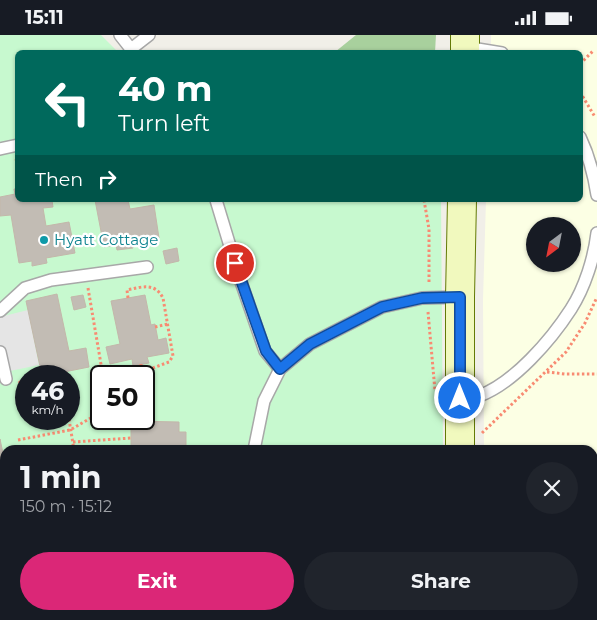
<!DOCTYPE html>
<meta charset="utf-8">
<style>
:root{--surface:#171b24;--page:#20242c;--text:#f1f3f6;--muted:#9ea1a6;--accent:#db2777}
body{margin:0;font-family:Montserrat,sans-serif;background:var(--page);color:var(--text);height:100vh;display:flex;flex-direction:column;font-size:19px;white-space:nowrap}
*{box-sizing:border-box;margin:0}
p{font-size:16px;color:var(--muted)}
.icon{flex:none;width:28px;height:28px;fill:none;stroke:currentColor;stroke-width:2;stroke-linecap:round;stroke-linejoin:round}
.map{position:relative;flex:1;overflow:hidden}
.details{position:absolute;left:0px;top:410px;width:598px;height:175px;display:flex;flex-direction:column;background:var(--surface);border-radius:15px 15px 0 0;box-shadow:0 1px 4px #0004}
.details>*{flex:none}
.hud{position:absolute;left:15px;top:15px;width:568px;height:152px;border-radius:8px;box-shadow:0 1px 4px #0004;background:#00695c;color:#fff;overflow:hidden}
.needle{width:32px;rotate:212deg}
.controls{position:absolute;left:526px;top:182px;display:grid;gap:10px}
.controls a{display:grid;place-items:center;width:55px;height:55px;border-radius:50%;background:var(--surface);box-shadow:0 1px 4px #0004;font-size:25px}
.speed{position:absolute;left:15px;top:330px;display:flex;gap:10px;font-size:25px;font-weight:700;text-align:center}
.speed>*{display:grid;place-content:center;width:65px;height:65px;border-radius:50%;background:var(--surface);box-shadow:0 1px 4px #0004;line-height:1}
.speed small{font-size:12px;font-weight:400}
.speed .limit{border:2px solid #111;border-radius:8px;background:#fff;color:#111}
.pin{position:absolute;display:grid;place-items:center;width:42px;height:42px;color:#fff;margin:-21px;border:2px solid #fff;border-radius:50%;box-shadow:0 1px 5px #0007}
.me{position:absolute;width:55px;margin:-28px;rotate:0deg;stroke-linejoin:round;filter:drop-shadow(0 0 4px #0008)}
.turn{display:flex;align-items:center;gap:18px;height:105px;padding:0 20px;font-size:22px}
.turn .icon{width:65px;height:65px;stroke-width:2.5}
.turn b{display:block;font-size:35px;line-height:42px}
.then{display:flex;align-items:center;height:48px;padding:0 20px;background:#0003;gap:10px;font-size:19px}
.round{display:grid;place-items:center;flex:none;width:52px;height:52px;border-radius:26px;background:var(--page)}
.head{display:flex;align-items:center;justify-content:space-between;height:85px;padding:0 20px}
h1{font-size:30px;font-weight:700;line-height:38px}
.primary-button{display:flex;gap:10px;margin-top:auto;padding:10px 20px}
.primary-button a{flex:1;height:58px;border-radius:30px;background:var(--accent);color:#fff;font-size:20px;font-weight:700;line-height:58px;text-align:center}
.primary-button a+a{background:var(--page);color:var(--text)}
.status{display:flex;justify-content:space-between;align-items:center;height:35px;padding:0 25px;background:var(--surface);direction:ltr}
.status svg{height:14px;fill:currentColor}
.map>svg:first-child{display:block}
.education{fill:#fcffe4;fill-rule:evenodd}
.forest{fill:#a8d09d}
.park{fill:#c7f9cf;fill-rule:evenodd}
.parking{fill:#e5e5e5}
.building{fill:#c2bcb4;stroke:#c3b7aa}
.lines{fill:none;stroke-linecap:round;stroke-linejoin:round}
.lane-casing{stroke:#a8a8a8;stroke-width:14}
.street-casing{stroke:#a8a8a8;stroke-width:24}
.secondary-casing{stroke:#637a06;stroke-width:30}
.path{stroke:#f88b72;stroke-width:3;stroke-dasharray:2.5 2.5;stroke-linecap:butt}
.lane{stroke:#fff;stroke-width:11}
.street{stroke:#fff;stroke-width:21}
.secondary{stroke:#f1f9be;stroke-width:28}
.route-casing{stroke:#114b97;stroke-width:12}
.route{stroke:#1a73e8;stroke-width:9}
.culture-dot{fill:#0f9aa8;stroke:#fff;stroke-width:2}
.labels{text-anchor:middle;stroke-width:4.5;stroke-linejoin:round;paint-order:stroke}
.culture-label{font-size:15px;fill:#0d838f;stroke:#fff;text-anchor:start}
</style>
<div class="status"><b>15:11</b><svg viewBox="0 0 49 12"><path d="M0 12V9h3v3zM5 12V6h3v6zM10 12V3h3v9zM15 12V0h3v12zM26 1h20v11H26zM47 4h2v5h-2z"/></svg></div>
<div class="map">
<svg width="597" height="585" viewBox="0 0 597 585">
<rect width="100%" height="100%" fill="#f1efe8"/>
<!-- education -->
<path class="education" d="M491,0h106v585h-111v-5h106v-165h-108l-1,-150 3,-100h94v-147l-89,-1zM535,191h37v38h-37z"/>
<!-- forest -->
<polygon class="forest" points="356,0 436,0 435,17 335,17"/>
<!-- park -->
<path class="park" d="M0,0h101l17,17 -100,1v147h423l2,250h-438v165h444l1,5h-450zM26,341h43v43h-43zM101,341h43v43h-43z"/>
<!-- parking -->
<polygon class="parking" points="28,275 39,330 0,338 0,282"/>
<!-- building -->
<g class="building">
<polygon points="14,154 18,154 18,165 52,165 53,172 43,173 46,191 69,187 75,218 46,223 47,228 32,231 32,226 19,228 11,180 0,181 0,162 15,159"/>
<polygon points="95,165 128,165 130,174 154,170 159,203 132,207 133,213 117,215 116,210 104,212"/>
<polygon points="177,213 179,226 166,229 163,216"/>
<polygon points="57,259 69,316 86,313 89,332 64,337 64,341 42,341 26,266"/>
<polygon points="83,260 86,272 74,275 71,262"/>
<polygon points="145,260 151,290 155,289 158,305 166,303 169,318 147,322 149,328 133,331 132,324 110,329 106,312 120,309 111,266"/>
<polygon points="131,386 179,387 179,397 186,397 186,414 131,415"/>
<polygon points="0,404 5,428 0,429"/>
<polygon points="5,488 5,580 41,580 36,581 37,585 6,585 0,560 0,489"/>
</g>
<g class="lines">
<!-- lane casing -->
<g class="lane-casing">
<g id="lane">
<polyline points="120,0 131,14 149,0"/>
<polyline points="465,12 502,18"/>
<path d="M580,102c9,19 14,38 17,58"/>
<polyline points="0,114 18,110"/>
<polyline points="216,165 240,244 265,316 280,334"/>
<polyline points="0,276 25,253 51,245 147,232"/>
<polyline points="0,317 6,344"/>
<path d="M460,363c6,0 13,0 19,-2 35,-13 72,-56 92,-87 14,-22 23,-51 26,-76"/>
<polyline points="254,415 264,366 280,334 310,309 382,272 422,263 460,262"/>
<polyline points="238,585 239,580"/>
</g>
</g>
<!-- street casing -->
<g class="street-casing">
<polyline id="street" points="592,499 597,500"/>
</g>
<!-- secondary casing -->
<g class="secondary-casing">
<g id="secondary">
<polyline points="465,18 465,0"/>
<polyline points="460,415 460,262 462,165"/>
<polyline points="466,580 467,585"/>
</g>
</g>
<!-- path -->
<g class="path">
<polyline points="580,29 594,15"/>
<polyline points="580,57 595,82"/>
<polyline points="16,124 18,132"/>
<polyline points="424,165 429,194 429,249"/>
<polyline points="88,253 103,341"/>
<path d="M128,263l-1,-8c14,-3 28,-8 36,8l10,58 -4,6 -27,10"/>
<polyline points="428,277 435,356"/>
<polyline points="155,292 168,289"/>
<polyline points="141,329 141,341"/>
<polyline points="547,337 565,339 597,339"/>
<polyline points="19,346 26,355"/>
<polyline points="69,384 74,415"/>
<polyline points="482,398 566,317 585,288 597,262"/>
<polyline points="18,405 70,395 101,377"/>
<polyline points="73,407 131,403"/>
<polyline points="110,580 111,585"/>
<polyline points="439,580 439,585"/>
</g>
<!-- lane -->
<use href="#lane" class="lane"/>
<!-- street -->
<use href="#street" class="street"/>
<!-- secondary -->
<use href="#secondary" class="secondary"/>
</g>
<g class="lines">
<!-- route casing -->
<g class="route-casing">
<polyline id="route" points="235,228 266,316 280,334 310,309 382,272 422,263 460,262 460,363"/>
</g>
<!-- route -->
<use href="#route" class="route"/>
</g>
<!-- markers -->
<circle class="culture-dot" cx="44" cy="205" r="5"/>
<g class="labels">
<!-- culture labels -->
<g class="culture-label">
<text x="54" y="210">Hyatt Cottage</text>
</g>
</g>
</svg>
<div class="controls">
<a><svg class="needle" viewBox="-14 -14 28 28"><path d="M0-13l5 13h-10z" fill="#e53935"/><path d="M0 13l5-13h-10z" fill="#9ea1a6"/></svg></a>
</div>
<div class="speed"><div>46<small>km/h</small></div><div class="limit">50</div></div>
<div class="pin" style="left:235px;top:228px;background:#d93025"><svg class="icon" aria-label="arrive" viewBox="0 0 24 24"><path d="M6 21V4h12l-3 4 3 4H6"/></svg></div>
<svg class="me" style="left:460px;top:363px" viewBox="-20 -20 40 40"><circle r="17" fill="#1a73e8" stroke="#fff" stroke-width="3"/><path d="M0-11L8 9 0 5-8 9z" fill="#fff"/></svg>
<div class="hud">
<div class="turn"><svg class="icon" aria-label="left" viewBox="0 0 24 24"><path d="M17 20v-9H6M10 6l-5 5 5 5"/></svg><div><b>40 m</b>Turn left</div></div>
<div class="then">Then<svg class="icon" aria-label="right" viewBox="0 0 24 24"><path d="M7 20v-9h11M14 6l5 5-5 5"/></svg></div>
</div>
<section class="details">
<div class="head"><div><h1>1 min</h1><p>150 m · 15:12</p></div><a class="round"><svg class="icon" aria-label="close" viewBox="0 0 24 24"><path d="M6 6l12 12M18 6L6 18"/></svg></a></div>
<div class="primary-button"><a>Exit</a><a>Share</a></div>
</section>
</div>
